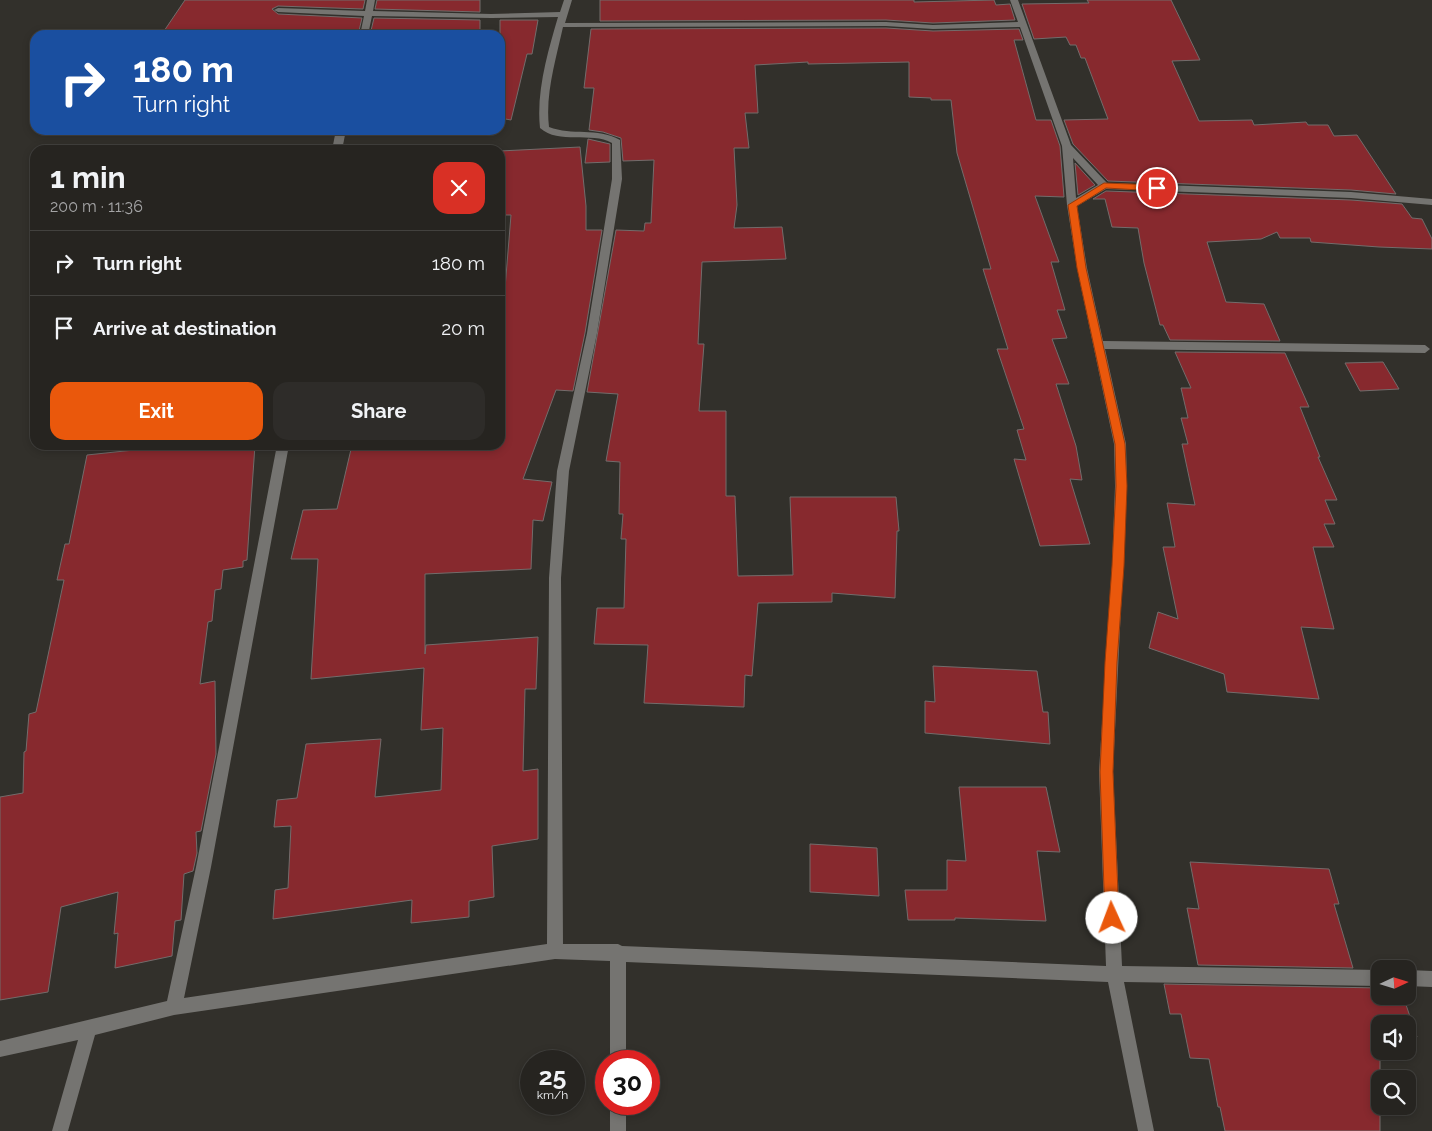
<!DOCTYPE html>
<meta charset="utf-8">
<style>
:root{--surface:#262420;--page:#2e2c29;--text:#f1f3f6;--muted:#a4a4a5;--line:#42413e;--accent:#ea580c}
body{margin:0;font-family:Raleway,sans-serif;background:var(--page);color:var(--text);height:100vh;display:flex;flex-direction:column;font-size:19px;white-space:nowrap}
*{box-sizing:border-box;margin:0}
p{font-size:16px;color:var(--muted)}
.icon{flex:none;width:28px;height:28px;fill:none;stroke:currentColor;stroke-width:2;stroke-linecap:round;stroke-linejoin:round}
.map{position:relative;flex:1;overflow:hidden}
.panel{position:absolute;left:30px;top:145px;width:475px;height:305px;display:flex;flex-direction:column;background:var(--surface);border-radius:15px;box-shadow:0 2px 8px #0003,0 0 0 1px var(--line)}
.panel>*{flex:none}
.top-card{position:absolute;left:30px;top:30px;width:475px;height:105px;border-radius:15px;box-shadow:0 2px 8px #0003,0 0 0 1px var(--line);background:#1a4fa0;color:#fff;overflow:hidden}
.needle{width:32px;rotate:86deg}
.buttons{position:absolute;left:1371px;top:960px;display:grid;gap:10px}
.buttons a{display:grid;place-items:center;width:45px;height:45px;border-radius:10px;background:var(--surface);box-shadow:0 2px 8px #0003,0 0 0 1px var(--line);font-size:25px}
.speed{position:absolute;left:520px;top:1050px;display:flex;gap:10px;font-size:25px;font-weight:700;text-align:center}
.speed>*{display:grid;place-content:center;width:65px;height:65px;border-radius:50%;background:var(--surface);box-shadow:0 2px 8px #0003,0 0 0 1px var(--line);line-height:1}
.speed small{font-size:12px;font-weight:400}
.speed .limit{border:8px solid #d22;background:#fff;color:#111}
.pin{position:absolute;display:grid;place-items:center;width:42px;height:42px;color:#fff;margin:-21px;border:2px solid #fff;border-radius:50%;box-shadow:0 1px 5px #0007}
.me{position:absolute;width:55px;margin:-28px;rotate:358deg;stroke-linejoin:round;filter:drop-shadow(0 0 4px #0008)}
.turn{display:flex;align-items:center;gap:18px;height:105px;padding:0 20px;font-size:22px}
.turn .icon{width:65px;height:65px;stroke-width:2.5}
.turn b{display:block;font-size:35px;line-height:42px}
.round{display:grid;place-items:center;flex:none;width:52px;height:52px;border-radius:15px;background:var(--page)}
.summary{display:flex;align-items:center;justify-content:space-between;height:85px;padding:0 20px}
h1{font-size:30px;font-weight:700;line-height:38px}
.cta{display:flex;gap:10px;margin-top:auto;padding:10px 20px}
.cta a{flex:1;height:58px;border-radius:15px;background:var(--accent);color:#fff;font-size:20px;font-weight:700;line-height:58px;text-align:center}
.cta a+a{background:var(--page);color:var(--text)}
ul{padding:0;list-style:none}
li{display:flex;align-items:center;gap:15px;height:65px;padding:0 20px;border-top:1px solid var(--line)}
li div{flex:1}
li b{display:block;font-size:19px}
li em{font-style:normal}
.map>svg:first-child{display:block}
.building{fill:#87292e;stroke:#736c6b}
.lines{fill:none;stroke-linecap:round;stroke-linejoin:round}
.minor{fill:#757471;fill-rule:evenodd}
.route{fill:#ea580c;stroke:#983908}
</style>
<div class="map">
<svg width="1432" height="1131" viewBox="0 0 1432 1131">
<rect width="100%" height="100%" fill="#32302b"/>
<!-- building -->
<g class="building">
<polygon points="185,0 365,0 363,9 278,6 272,9 278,14 362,18 358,35 202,35 203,32 164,31"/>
<polygon points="377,0 480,0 480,12 375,9"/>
<polygon points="600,0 914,0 914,2 994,0 996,5 1010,4 1015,20 933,23 886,20 600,21"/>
<polygon points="1087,0 1171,0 1200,60 1172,61 1199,121 1252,120 1254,125 1306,122 1308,125 1328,125 1334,136 1357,135 1396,194 1351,190 1108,181 1073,144 1064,120 1108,119 1085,58 1081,58 1076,45 1070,45 1066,37 1034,39 1022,4 1089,3"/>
<polygon points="374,18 480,20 480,35 370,35"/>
<polygon points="500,20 538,20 532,54 527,54 511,120 500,118"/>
<polygon points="886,28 933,31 1019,29 1023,40 1014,40 1036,120 1051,120 1060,146 1064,197 1035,196 1059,262 1051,262 1065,310 1057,310 1067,338 1052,339 1069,384 1056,384 1076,446 1082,480 1070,479 1090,544 1040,546 1014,459 1026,460 1017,430 1024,429 997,349 1008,349 983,269 991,269 957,153 951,100 931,100 931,98 909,97 909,62 808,64 808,62 755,65 758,113 745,113 749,148 734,148 737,205 734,228 782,227 786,259 702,262 698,344 704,344 699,411 726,411 726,496 735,496 738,576 793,575 790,497 896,497 899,531 897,531 895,598 832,593 832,602 758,603 752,676 745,675 744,707 644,703 648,645 594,644 597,608 624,608 626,539 621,539 623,514 619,514 620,462 606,461 618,394 587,392 616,230 644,231 645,223 651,223 654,160 623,161 621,138 603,132 589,130 594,88 584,88 591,29"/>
<polygon points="588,139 610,144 610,162 585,163"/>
<polygon points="580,147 586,206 586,230 602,230 585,333 573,391 556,390 523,479 552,482 543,521 533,520 531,569 425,574 425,654 426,645 538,637 536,689 525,689 523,771 538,769 538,839 492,846 494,897 469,901 469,917 411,923 412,900 273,919 275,890 288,888 291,826 274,827 277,800 297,798 306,744 381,739 375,797 441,790 443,728 421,730 424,668 311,679 318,559 291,559 303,510 337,509 352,445 392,445 391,450 485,449 487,445 500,445 500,313 503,313 511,215 500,215 500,151"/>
<polygon points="1075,163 1095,185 1078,195"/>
<polygon points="1106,191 1351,200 1402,204 1412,218 1422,219 1432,239 1432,249 1379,247 1311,242 1310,238 1280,238 1277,232 1261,239 1207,242 1226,302 1264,304 1280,341 1170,340 1163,325 1160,325 1144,263 1138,228 1112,227 1105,199 1093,199"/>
<polygon points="1175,352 1285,353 1309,407 1300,407 1320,457 1318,457 1337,500 1325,500 1335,524 1324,524 1334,547 1313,547 1334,629 1301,627 1319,699 1227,692 1224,674 1149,648 1158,612 1178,619 1163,547 1175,547 1167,503 1195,505 1182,444 1188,444 1181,418 1188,418 1181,388 1191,388"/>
<polygon points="1383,362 1399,389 1360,391 1345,363"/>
<polygon points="181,445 255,445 247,560 243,561 243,567 223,570 221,589 215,590 212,621 208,622 200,684 215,681 216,754 201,831 196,832 197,853 193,871 184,874 181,920 175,921 172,956 115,968 118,933 114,934 118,892 61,907 48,992 0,1000 0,797 23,793 24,752 26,751 29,714 36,712 64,580 57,580 65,544 69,544 87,455"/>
<polygon points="933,666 1037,671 1043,712 1048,712 1050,744 925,733 925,701 935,702"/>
<polygon points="959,787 1046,787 1060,852 1037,851 1046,921 955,918 955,920 908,920 905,890 947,890 947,860 966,861"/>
<polygon points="810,844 877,848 879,896 810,892"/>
<polygon points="1190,862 1329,869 1339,904 1334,904 1353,968 1198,965 1187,908 1199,909"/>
<polygon points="1164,984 1380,988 1380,996 1403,996 1417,1037 1408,1037 1408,1024 1380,1024 1380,1131 1225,1131 1220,1107 1218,1107 1209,1059 1190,1058 1181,1014 1170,1014"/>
</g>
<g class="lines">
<!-- minor -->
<g class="minor">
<path d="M367,0h8l-2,11 118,3 69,-2 4,-12h8l-7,23 321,-1 47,3 85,-3 -8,-22h8l53,145 36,38 244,9 81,7v6l-81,-7 -245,-9 -29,17 10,62 16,73 322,4 5,4 -5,4 -320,-4 21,95 1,42 -14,285 9,195 258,4v16l-256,-4 30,149h-16l-30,-149 -482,-20v99h-16v-100l-55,-2 -381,56 -79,20 -27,96h-16l26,-91 -78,17v-16l167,-40 29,-134 81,-422h12l-78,422 -27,131 363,-54 2,-366 8,-107 30,-138 25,-154v-36c-21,-12 -53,2 -72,-15 -4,-36 8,-77 18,-111l-67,1 -119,-2 -4,19h-8l4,-19 -86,-4 -4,-2 4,-2 87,3zM886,26l47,3 87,-2 42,119 5,59 10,63 37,176 1,42 -3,80 -13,205 7,195 -484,-20 -4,-2h-55l-2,-366 8,-107 28,-138 25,-154 -2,-39c-23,-13 -48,-4 -71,-13 -4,-33 7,-68 14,-100zM1073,158l25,27 -22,13z"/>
<polygon points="336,130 346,130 342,150 332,150"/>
<polygon points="1408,970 1432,971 1432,987 1408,986"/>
<rect x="610" y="1104" width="16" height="27"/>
</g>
</g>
<!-- route -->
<polygon class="route" points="1104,183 1157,185 1161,188 1157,191 1106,188 1077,206 1086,268 1125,444 1127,486 1124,566 1117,662 1113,772 1119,918 1117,923 1112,925 1107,923 1105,918 1100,772 1105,662 1112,566 1116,486 1115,444 1077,268 1068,205"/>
</svg>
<div class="buttons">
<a><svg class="needle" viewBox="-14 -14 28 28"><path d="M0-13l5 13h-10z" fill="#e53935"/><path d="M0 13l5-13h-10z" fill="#a4a4a5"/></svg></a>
<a><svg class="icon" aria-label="sound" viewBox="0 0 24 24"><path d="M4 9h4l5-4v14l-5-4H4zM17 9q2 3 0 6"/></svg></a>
<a><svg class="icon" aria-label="search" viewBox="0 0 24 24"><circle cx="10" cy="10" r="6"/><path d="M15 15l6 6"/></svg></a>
</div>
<div class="speed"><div>25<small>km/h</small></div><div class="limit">30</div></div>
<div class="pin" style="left:1157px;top:188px;background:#d93025"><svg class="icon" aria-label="arrive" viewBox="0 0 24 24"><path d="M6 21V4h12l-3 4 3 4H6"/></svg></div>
<svg class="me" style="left:1112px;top:918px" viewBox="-20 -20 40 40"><circle r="19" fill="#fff"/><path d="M0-13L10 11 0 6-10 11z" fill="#ea580c"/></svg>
<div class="top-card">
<div class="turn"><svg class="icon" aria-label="right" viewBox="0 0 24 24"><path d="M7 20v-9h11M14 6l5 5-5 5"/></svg><div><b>180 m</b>Turn right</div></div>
</div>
<section class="panel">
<div class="summary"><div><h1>1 min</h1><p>200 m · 11:36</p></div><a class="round" style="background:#d93025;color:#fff"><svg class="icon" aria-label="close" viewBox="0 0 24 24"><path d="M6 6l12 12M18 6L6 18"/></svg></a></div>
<ul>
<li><svg class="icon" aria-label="right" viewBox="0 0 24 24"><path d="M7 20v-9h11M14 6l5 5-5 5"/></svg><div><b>Turn right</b></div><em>180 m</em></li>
<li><svg class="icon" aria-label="arrive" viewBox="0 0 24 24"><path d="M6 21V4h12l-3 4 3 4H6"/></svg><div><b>Arrive at destination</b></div><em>20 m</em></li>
</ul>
<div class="cta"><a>Exit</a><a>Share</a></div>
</section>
</div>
